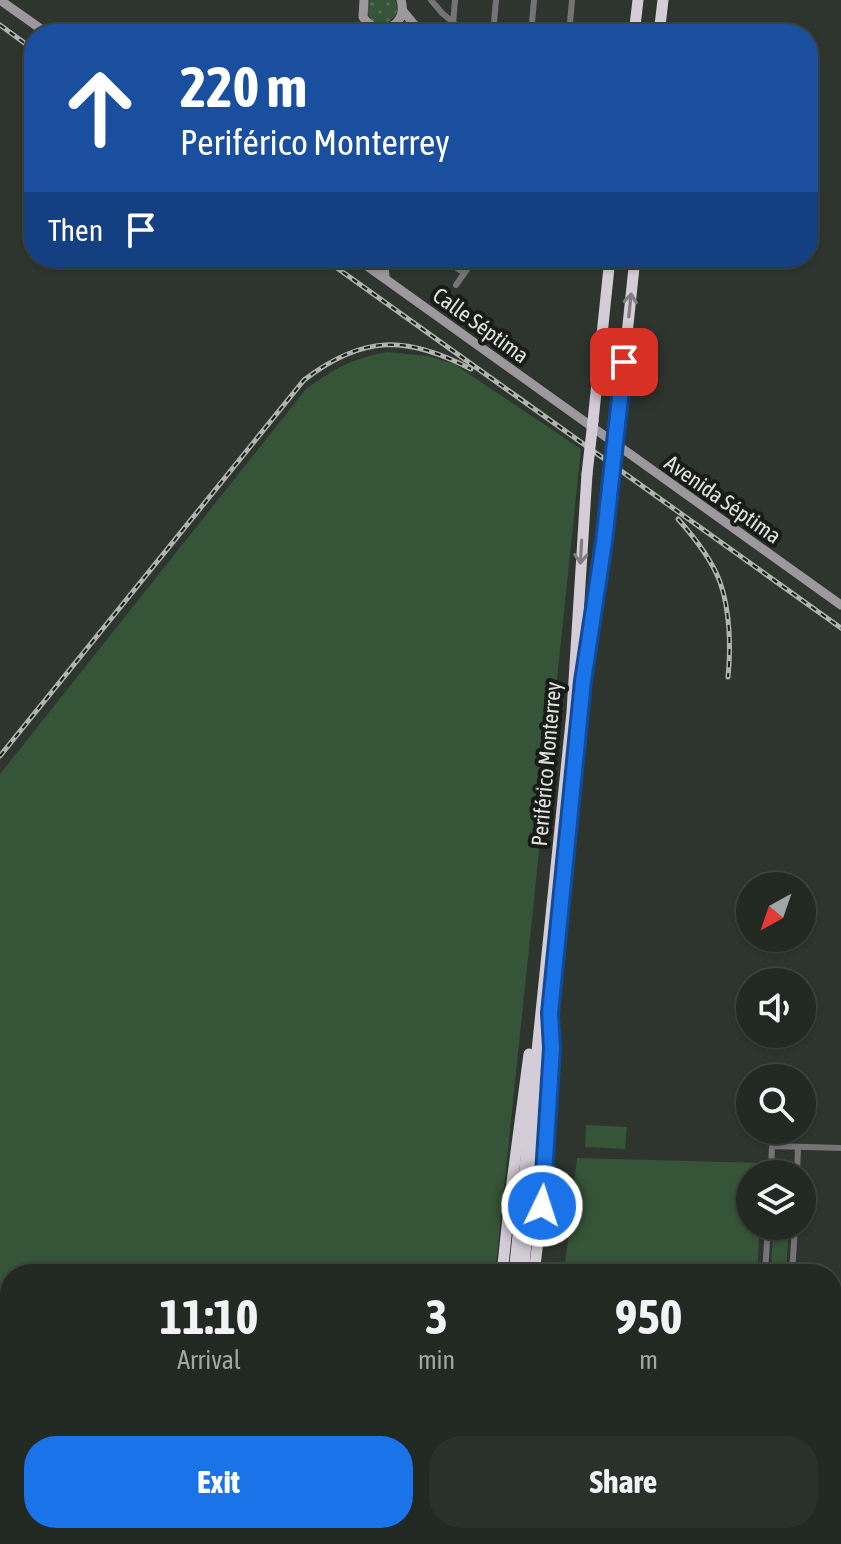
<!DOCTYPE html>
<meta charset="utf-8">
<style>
:root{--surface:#222822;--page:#2a302a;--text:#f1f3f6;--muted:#a2a6a5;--line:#3f4440;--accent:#1a73e8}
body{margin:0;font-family:"Asap Condensed",sans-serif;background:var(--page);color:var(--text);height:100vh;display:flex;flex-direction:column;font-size:30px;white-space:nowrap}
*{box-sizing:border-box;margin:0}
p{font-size:26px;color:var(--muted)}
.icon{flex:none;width:44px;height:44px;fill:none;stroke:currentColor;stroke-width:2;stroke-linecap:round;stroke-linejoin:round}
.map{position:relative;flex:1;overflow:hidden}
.details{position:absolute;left:0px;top:1264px;width:842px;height:280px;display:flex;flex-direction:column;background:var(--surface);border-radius:32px 32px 0 0;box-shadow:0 2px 6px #0004,0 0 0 2px var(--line)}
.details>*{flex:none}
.banner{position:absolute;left:24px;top:24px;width:794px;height:244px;border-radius:32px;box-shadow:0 2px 6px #0004,0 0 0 2px var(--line);background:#1a4fa0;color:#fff;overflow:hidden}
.needle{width:52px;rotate:220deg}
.tools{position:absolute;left:736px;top:872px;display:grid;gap:16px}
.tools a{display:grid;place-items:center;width:80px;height:80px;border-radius:50%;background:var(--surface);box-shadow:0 2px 6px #0004,0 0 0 2px var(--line);font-size:40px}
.pin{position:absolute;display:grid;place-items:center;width:68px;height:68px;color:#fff;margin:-34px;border-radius:16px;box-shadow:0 4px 12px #0006}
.me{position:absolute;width:88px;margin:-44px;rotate:4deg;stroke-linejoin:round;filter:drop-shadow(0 0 6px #0008)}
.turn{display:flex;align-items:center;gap:28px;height:168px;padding:0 24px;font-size:36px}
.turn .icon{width:104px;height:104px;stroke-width:2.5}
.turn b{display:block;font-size:56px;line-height:68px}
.then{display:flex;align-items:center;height:76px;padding:0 24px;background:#0003;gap:16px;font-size:30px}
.eta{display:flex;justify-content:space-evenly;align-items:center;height:136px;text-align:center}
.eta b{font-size:48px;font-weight:700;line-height:56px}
.cta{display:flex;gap:16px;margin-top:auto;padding:16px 24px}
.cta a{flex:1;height:92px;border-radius:32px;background:var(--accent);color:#fff;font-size:32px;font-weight:700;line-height:92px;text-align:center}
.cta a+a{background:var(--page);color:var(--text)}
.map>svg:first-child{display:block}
.green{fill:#365437}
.park{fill:url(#park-dots)}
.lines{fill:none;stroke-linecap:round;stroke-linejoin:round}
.street{stroke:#767377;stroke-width:6}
.secondary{stroke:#9c989e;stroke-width:9}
.highway{stroke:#d4cdd7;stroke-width:11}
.rail-casing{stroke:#afb4af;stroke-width:5}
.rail{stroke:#181b18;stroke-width:2;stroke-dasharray:6;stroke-linecap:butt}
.highway-bridge{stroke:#d4cdd7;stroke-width:11}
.oneway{stroke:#7f7d81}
.route-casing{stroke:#114b97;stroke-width:20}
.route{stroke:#1a73e8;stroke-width:14}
.labels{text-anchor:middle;stroke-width:8;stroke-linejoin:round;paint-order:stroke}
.street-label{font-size:22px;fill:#dfe3df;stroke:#181b18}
</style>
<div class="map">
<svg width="841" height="1544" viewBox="0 0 841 1544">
<defs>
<pattern id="park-dots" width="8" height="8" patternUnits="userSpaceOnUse" patternTransform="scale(2)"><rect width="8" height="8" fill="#365437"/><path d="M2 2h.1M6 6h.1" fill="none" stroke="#536c54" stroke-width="1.8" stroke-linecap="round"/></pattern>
</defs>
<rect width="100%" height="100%" fill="#2e352e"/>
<!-- green -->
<g class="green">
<path d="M387,352l41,4 26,8 127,85 -86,825h-485v260h408l-2,10h-416v-770l306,-385c28,-20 47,-31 81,-37z"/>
<polygon points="586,1125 627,1127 625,1149 585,1147"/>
<polygon points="577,1158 764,1163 763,1174 750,1174 750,1226 760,1226 757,1274 564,1274"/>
<polygon points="773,1226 789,1226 786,1274 771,1274"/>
<polygon points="433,1534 473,1534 472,1544 433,1544"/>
</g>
<!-- park -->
<polygon class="park" points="370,0 395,0 398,8 395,16 385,25 372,21 366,10"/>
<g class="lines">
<!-- street -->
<g class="street">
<polyline points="431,0 442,13 467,34"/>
<polyline points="453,24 455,0"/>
<polyline points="493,34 496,0"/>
<polyline points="531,34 534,0"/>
<polyline points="569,34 572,0"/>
<polyline points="443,258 464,273"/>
<polyline points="456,285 475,258"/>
<polyline points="771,1174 772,1146 841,1148"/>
<polyline points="797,1174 798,1147"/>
<polyline points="765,1274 768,1226"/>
<polyline points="792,1274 795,1226"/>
<polyline points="750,1544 751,1534"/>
<polyline points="778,1544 779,1534"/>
</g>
<!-- secondary -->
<g class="secondary">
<polyline points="0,0 48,34"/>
<path d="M364,0l-1,17c15,23 46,9 38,-17"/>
<polyline points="403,11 422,34"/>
<polyline points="356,258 841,605"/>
<polyline points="384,258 385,278"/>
</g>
<!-- highway -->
<g class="highway">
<polyline points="634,34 638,0"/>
<polyline points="659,34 663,0"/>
<polyline points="593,421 610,258"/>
<polyline points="616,439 635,258"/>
<polyline points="511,1190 529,1054"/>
<polyline points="542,1206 549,1085"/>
<polyline points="502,1274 509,1208"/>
<polyline points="514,1274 572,712 587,474"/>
<polyline points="523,1274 583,681 610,490"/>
<polyline points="534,1274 540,1224"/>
<polyline points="551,1534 551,1544"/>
<polyline points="425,1544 426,1534"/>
<polyline points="476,1544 477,1534"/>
<polyline points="485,1544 486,1534"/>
<polyline points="495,1544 496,1534"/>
<polyline points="505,1544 506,1534"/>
</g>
<!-- rail casing -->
<g class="rail-casing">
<g id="rail">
<polyline points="0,25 34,50"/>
<polyline points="323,258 841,628"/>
<path d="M678,519c16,18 34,41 42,63 10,28 11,66 8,95"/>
<path d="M0,756l304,-376c59,-45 102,-45 167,-11"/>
</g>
</g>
<!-- rail -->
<use href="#rail" class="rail"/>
<!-- highway-bridge -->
<g class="highway-bridge">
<polyline points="587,474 593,421"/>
<polyline points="610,490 616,439"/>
</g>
</g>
<!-- one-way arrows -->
<defs><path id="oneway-shaft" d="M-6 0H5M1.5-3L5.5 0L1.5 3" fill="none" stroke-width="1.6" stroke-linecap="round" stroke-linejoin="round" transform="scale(2)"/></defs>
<g class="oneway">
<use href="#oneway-shaft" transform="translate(630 305) rotate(-84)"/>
<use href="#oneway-shaft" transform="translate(581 552) rotate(93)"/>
</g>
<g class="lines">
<!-- route casing -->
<g class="route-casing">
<polyline id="route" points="542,1206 552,1048 550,1013 583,681 604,542 624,362"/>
</g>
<!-- route -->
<use href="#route" class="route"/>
</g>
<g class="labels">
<!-- street labels -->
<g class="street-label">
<text transform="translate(481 325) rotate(36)" y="8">Calle Séptima</text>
<text transform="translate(723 499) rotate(35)" y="8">Avenida Séptima</text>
<text transform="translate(546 764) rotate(-85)" y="8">Periférico Monterrey</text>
</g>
</g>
</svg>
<div class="tools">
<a><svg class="needle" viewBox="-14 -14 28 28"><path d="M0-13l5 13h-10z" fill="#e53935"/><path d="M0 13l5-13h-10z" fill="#a2a6a5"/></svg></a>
<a><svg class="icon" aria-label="sound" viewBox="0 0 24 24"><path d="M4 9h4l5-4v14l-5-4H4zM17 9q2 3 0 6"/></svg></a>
<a><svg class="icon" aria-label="search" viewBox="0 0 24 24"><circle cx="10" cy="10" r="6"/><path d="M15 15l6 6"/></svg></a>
<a><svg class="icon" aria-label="layers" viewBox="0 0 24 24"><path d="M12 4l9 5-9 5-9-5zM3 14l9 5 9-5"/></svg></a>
</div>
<div class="pin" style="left:624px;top:362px;background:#d93025"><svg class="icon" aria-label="arrive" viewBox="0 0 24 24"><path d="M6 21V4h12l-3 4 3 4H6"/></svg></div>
<svg class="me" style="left:542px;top:1206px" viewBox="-20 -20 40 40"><circle r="17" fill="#1a73e8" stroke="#fff" stroke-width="3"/><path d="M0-11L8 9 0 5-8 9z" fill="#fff"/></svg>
<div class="banner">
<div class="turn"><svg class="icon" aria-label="ahead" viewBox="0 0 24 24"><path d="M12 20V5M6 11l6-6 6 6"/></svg><div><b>220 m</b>Periférico Monterrey</div></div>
<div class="then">Then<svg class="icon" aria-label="arrive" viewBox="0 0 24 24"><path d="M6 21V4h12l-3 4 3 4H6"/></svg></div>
</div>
<section class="details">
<div class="eta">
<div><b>11:10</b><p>Arrival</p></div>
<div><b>3</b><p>min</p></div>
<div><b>950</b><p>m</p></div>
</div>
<div class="cta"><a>Exit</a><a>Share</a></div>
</section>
</div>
